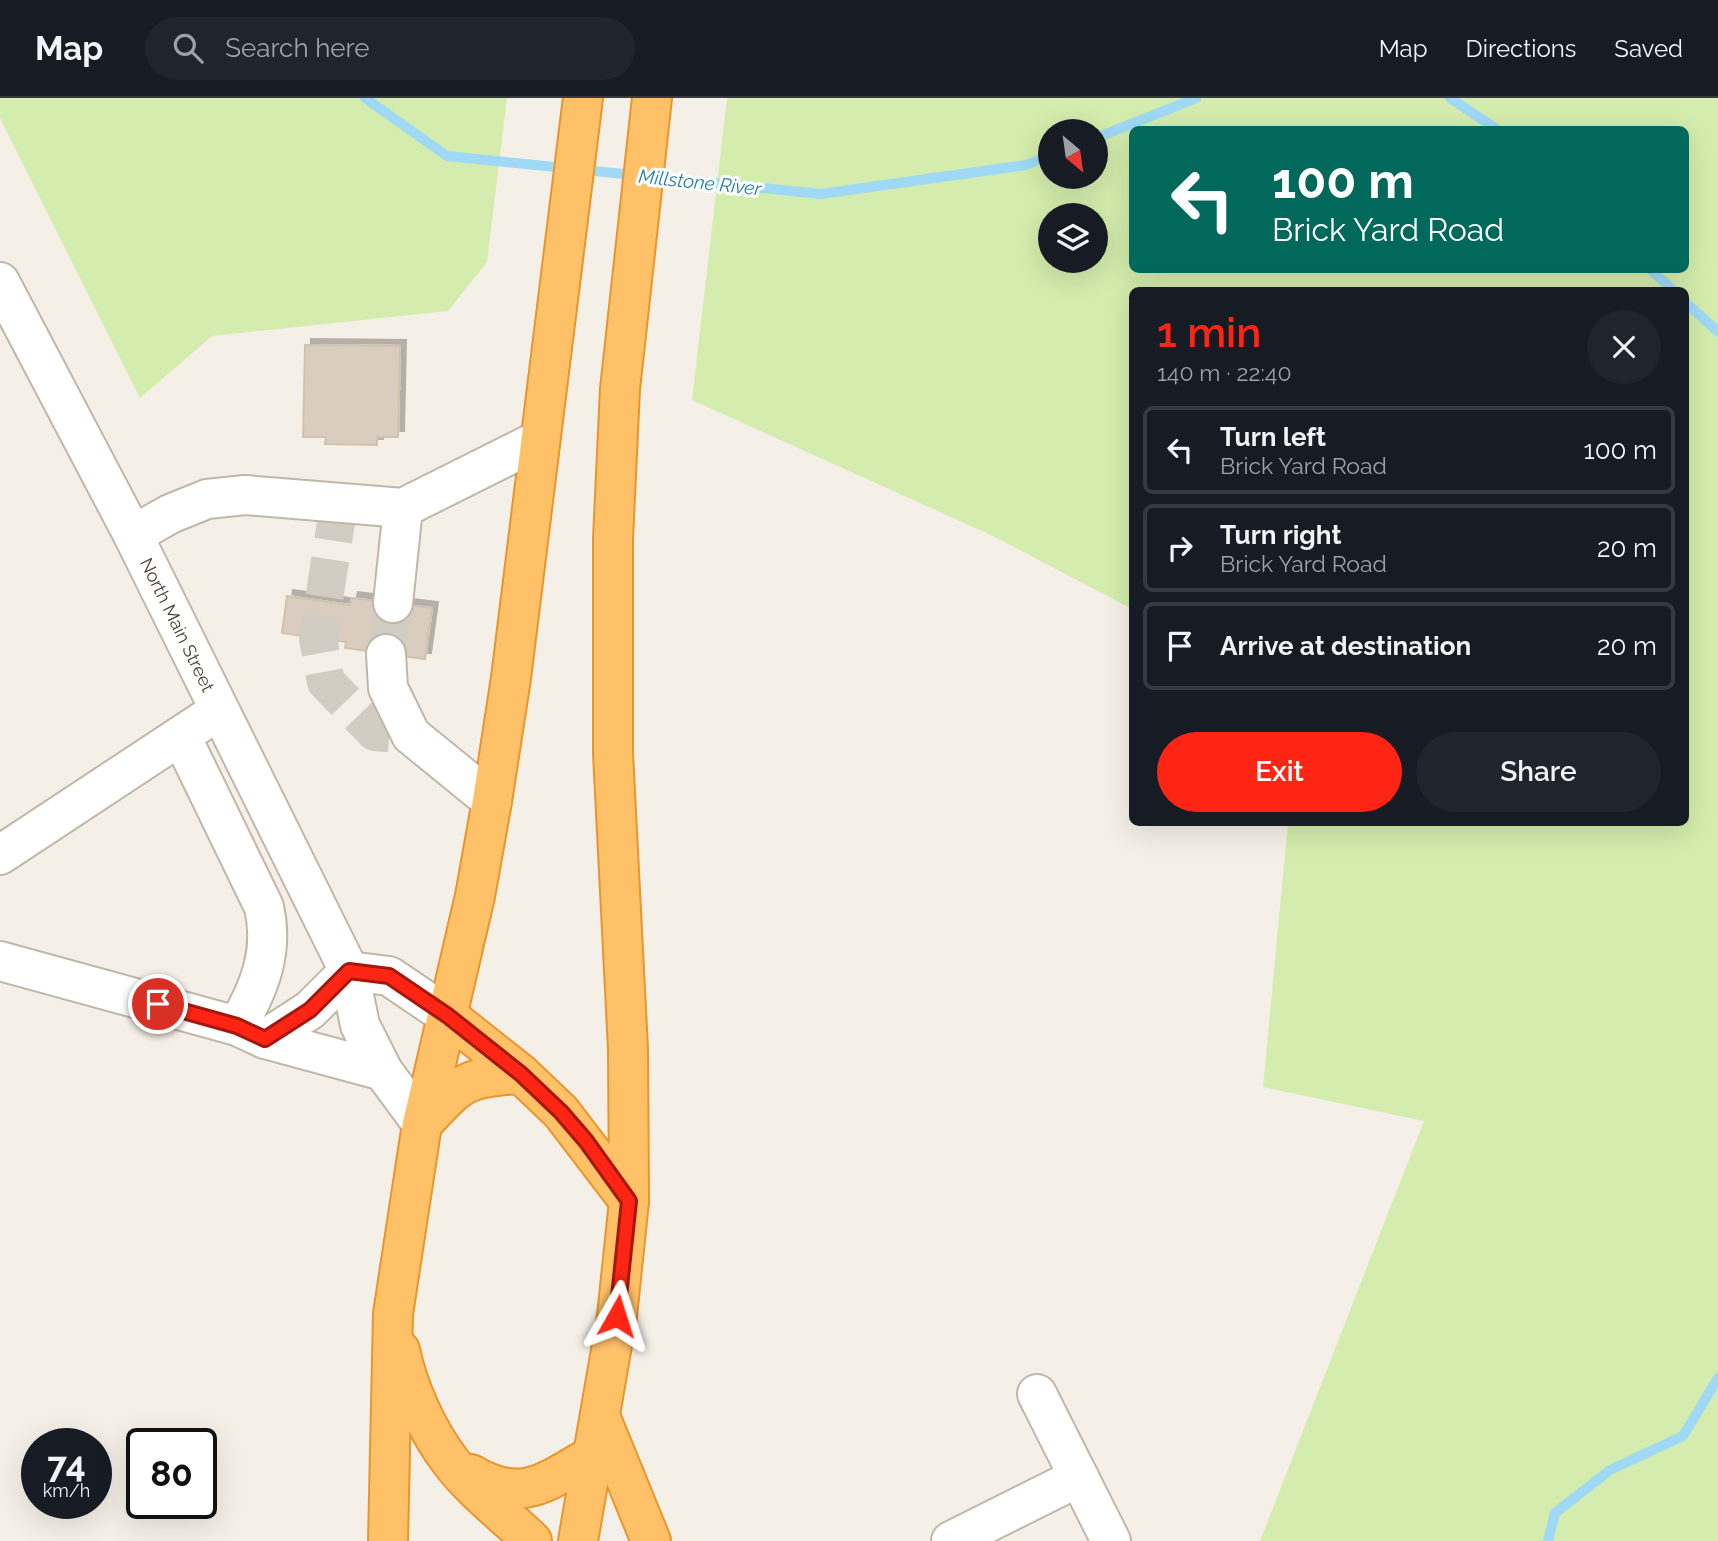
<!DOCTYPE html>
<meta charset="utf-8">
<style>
:root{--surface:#171b24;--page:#20242c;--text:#f1f3f6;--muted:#9ea1a6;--line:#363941;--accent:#ff2514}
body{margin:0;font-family:Raleway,sans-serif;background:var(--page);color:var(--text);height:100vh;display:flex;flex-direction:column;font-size:26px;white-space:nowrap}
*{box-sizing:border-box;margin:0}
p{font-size:23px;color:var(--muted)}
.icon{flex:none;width:38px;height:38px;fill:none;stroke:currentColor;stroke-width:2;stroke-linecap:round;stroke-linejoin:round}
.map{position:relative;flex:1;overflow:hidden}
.sheet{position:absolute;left:1129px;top:189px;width:560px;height:539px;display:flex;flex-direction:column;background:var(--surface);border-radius:10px;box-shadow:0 7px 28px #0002}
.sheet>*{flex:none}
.hud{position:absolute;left:1129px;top:28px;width:560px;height:147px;border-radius:10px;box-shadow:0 7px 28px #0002;background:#00695c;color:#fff;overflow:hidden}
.needle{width:46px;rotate:151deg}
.fabs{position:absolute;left:1038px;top:21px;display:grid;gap:14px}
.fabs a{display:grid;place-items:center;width:70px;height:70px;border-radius:50%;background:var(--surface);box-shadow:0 7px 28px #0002;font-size:35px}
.speed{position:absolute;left:21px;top:1330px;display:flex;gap:14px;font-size:35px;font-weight:700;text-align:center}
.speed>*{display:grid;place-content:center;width:91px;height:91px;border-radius:50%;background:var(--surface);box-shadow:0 7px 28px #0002;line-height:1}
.speed small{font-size:18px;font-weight:400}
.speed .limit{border:4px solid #111;border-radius:10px;background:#fff;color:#111}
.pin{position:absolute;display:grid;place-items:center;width:60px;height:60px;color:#fff;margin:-30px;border:4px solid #fff;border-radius:50%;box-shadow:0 2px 7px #0007}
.me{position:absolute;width:77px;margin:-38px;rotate:6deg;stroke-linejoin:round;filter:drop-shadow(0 0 5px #0008)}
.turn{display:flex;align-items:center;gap:24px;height:147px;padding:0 28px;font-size:32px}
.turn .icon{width:91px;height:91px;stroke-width:2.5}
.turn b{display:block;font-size:49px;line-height:60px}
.round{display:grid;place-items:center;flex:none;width:74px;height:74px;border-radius:37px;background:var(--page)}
.overview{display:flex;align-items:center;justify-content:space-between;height:119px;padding:0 28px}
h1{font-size:42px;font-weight:600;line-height:52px;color:var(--accent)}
.primary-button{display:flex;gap:14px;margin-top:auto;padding:14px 28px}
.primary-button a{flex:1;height:80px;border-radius:42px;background:var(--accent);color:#fff;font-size:28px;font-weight:600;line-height:80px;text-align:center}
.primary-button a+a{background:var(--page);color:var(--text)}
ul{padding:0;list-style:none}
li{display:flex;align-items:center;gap:21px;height:88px;margin:0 14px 10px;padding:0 14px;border:4px solid var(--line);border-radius:10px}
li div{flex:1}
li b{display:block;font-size:26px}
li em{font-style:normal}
header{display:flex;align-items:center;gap:42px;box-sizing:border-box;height:98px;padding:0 35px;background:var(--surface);border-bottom:2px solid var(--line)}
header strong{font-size:33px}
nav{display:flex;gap:38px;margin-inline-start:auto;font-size:24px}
.search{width:490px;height:63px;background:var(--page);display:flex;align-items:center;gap:18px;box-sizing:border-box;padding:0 24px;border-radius:38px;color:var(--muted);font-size:26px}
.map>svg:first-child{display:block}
.green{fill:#d4ecad;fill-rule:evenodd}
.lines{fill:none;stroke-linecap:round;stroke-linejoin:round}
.stream{stroke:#9fd9f5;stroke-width:10}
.building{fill:#dacdbf;stroke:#d2c2ae;stroke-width:2;filter:url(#shadow)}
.minor-tunnel{stroke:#d2cdc3;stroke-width:38;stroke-dasharray:38 19;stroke-linecap:butt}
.minor-casing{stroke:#c1b7a9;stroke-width:42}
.highway-casing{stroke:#e8952d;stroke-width:42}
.minor{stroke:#fff;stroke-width:38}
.highway{stroke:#ffc168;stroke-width:38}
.route-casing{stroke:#a6180d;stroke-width:18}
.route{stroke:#ff2514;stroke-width:12}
.labels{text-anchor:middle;stroke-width:6;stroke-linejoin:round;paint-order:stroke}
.street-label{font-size:18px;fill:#483f35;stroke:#fff}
.water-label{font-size:19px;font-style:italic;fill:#247dab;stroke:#fff}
</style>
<header>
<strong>Map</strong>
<div class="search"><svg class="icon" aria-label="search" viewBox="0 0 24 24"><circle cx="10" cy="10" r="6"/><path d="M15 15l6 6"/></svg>Search here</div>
<nav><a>Map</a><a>Directions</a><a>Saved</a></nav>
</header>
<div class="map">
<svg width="1718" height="1443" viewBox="0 0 1718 1443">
<defs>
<filter id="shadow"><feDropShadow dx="6" dy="-6" stdDeviation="0" flood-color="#0004"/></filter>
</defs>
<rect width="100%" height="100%" fill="#f5f0e7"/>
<!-- green -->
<g class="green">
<polygon points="0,0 507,0 487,164 448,213 212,238 140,300 0,20"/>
<path d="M727,0h991v1443h-458l164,-420 -161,-34 25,-264 397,-1v-532h-553v319l-139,-73 -301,-136zM1132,32h553v140h-553zM1050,33h46v46h-46zM1050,117h46v46h-46z"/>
</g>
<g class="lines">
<!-- stream -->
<g class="stream">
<polyline points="365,0 447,58 821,96 1026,67 1050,57"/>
<polyline points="1450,0 1498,32"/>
<polyline points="1096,40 1196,0"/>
<polyline points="1651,172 1673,192"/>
<polyline points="1685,204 1718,234"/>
<polyline points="1548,1443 1555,1415 1610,1372 1683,1338 1718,1280"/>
</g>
</g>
<!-- building -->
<g class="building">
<polygon points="305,247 400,248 398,339 377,339 377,347 325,346 326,339 303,339"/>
<polygon points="287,498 350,507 352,500 432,510 425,561 345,550 346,544 282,535"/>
</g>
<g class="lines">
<!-- minor-tunnel -->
<g class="minor-tunnel">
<polyline points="339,405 318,540 326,584 375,634 411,637"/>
<polyline points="386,556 393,505"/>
</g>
<!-- minor casing -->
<g class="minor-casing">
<g id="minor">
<polyline points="0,184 133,437 349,873 360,927 383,973 422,1026"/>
<polyline points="133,437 170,416 207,401 245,397 403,410 539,342"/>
<polyline points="393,505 403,410"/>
<polyline points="386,556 388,590 411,637 492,703"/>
<path d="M181,638l83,171c10,44 -4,81 -27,119"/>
<polyline points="0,757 203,623"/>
<polyline points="0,863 237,928 265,941 383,973"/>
<polyline points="349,873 389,878 448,918"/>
<polyline points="265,941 310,912 349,873"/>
<polyline points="1037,1296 1111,1443"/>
<polyline points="951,1443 1079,1379"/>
</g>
</g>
<!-- highway casing -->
<g class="highway-casing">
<g id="highway">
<polyline points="448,918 521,976 561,1014 629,1103"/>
<path d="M422,1026c39,-41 41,-47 99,-50"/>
<path d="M400,1252c8,38 27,81 51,112 22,29 55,54 81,79"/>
<polyline points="600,1318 651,1443"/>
<path d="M471,1376c52,31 76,7 122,-19"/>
<polyline points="388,1443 393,1216 422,1026 475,798 492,703 511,580 583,0"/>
<polyline points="578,1443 617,1218 629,1103 628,951 613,655 613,441 620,291 652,0"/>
</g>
</g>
<!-- minor -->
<use href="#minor" class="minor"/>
<!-- highway -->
<use href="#highway" class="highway"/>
</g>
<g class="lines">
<!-- route casing -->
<g class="route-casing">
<polyline id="route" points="158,906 237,928 265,941 310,912 349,873 389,878 448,918 521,976 561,1014 586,1043 629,1103 617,1218"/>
</g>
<!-- route -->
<use href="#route" class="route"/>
</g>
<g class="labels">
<!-- street labels -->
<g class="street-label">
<text transform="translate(177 527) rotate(64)" y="6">North Main Street</text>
</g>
<!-- water labels -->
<g class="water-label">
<text transform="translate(700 84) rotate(6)" y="7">Millstone River</text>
</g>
</g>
</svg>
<div class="fabs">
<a><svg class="needle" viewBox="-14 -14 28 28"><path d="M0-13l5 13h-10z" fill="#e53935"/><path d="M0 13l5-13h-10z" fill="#9ea1a6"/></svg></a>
<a><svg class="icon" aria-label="layers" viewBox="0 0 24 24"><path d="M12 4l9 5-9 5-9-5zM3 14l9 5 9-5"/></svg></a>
</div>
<div class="speed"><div>74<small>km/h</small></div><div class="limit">80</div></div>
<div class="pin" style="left:158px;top:906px;background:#d93025"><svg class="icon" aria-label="arrive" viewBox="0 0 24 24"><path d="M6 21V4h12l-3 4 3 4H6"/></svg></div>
<svg class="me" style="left:617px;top:1218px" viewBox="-20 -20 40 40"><path d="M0-17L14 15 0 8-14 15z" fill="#ff2514" stroke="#fff" stroke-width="4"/></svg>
<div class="hud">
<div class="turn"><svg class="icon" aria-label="left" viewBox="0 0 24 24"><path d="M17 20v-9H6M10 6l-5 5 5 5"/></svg><div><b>100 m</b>Brick Yard Road</div></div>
</div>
<section class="sheet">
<div class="overview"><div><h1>1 min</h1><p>140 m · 22:40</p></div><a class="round"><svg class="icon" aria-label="close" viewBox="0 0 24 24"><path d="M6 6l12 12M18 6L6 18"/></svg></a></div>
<ul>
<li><svg class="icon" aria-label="left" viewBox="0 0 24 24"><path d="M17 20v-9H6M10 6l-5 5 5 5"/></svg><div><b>Turn left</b><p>Brick Yard Road</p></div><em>100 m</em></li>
<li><svg class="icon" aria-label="right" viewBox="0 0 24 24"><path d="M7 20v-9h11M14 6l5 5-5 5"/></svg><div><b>Turn right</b><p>Brick Yard Road</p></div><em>20 m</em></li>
<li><svg class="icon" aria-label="arrive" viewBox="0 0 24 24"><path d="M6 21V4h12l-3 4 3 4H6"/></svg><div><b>Arrive at destination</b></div><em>20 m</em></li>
</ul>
<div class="primary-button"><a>Exit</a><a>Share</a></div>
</section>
</div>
